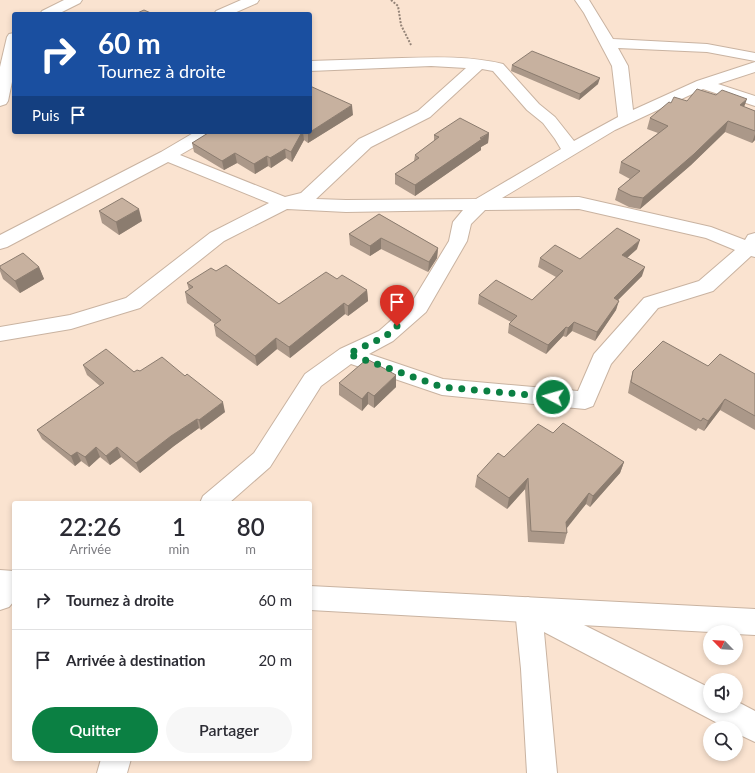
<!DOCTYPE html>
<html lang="fr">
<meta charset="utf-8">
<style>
:root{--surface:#fff;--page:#f7f7f7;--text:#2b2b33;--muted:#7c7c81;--line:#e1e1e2;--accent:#0b8043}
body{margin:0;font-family:Lato,sans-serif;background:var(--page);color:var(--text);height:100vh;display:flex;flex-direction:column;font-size:15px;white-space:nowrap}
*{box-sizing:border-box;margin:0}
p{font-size:13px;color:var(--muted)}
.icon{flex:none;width:22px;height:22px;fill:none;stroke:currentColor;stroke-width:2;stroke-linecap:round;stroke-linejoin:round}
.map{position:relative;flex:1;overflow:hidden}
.panel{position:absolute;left:12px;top:501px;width:300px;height:260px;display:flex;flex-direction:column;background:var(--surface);border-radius:4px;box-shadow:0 2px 6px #0003}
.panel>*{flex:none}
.banner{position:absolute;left:12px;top:12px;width:300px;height:122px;border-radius:4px;box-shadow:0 2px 6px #0003;background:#1a4fa0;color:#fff;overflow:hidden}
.needle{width:26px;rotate:295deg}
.fabs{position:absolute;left:703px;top:625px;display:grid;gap:8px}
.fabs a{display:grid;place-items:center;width:40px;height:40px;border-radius:50%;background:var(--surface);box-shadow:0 2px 6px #0003;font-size:20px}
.pin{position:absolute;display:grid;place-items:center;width:34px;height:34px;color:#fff;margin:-41px -17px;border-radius:50% 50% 50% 0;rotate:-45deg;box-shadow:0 0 4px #0007}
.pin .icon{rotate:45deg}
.me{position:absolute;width:44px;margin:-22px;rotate:276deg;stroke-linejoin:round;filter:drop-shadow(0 0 3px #0008)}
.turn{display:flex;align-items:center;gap:14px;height:84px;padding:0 20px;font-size:18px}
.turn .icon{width:52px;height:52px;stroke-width:2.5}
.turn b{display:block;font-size:28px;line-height:34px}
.then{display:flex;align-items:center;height:38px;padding:0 20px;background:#0003;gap:8px;font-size:15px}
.eta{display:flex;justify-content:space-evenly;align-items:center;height:68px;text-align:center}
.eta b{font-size:24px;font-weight:600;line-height:28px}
.action{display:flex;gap:8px;margin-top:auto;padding:8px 20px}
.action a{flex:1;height:46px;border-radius:24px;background:var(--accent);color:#fff;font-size:16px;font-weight:600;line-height:46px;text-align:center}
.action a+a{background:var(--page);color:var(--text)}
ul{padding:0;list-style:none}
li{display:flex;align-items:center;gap:12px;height:60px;padding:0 20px;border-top:1px solid var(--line)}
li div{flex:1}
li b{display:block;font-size:15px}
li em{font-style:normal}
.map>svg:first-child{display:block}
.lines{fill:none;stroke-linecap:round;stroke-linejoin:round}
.street-casing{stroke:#c9b3a1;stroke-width:2}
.secondary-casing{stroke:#c9b3a1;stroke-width:2}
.path{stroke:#938377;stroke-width:2;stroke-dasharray:2 1.5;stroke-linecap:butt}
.street{fill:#fff;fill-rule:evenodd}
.secondary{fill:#fff;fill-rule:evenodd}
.wall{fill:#ab9889}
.shaded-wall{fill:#8b7c6f}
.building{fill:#c7b19f;stroke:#8b7c6f}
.route{stroke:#0b8043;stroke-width:7;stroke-dasharray:0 12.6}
</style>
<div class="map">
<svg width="755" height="773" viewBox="0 0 755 773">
<rect width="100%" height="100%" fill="#fae3d0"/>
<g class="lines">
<!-- street casing -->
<g class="street-casing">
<g id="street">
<polygon points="64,0 82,0 80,3 58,14 40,14 42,11"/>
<polygon points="241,0 259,0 257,3 232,14 214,14 216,11"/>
<path d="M575,0h14l24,39 94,5 48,9v8l-48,-9 -89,-4 10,18 5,44 64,-29 58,-19v10l-37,12 37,12v10l-52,-17 -88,41 -113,68 77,-1 132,30 34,13 3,-5 7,-2v24l-4,-1 -38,35 -55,17 -47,56 -18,42 -8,3 -143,-14 -91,-31 -30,22 -51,81 -41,36h-29l3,-7 51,-43 51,-79 35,-25 39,-18 33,-29 37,-61 4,-19 10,-12 -117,2 -59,-3 -63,32 -84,67 -69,21 -71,12v-14l70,-12 56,-17 84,-65 59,-30 -101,-41 -161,85 -7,2v-14l161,-83 34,-20h20l-2,4 -33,19 105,42 16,-4 58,-54 59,-28 48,-43 -35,-2 -121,5v-10c31,-1 62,-2 92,-3 33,-1 69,-2 101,6l36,40 16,13 19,24 44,-24 -6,-51 -28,-53zM482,69l11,2 34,39 16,13 12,16 6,10 -85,50 -130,1 -30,-1 55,-52 59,-30zM579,209l127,29 29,12 -36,31 -55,17 -50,56 -16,37 -135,-12 -74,-25 24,-13 33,-29 41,-71 4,-17 14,-14z"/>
<polygon points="14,33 14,72 8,101 6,104 0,106 0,67 7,37 9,34"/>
<polygon points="13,571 14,601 9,607 0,610 0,579 4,575"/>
<polygon points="528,597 710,688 710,706 736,706 736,701 755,711 755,742 736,733 736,728 727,728 544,632 557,773 527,773 521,669 515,609 519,600"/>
<polygon points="101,759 131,759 127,773 97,773"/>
</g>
</g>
<!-- secondary casing -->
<g class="secondary-casing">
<g id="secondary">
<polygon points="0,570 14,571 14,595 0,594"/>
<polygon points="310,586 755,609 755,635 736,634 736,632 710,632 310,610"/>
</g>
</g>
<!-- path -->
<polyline class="path" points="391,0 398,6 401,25 411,45"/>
<!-- street -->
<use href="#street" class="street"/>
<!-- secondary -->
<use href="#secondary" class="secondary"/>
</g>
<!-- wall -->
<g class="wall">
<polygon points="512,65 598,84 579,100 511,71"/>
<polygon points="687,101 744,107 755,111 755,140 752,143 725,132 691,165 640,209 629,207 615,200 618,189 630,179 619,173 621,162 658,133 647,129 650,118 671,103"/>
<polygon points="353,115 308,143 304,140 292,162 286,158 271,168 268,166 255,174 237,163 224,170 194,152 192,143 206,135 206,132 310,132"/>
<polygon points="489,133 488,143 481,147 481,150 415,196 395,184 395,174 414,161 415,155 434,141 434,135"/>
<polygon points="99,211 142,221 119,235 102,223"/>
<polygon points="379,214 438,248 437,258 428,272 381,249 370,256 350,245 349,234"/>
<polygon points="637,249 627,258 642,276 618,300 616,310 595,341 572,331 566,337 563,336 546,354 508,333 509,324 511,322 478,304 479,295 532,300 556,277 538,267 540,258 580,259"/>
<polygon points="0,266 39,267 44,279 20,293 3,279 0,271"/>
<polygon points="216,271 279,304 337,279 367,290 368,301 348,316 345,314 290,358 277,349 257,366 216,336 214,325 215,324 187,303 185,292 189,290 187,283"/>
<polygon points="83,365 134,372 140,371 225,412 201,430 199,428 174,446 140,473 121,457 110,465 100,457 89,467 81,461 75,466 42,439 37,430 100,386 87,375"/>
<polygon points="708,366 755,374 755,430 720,410 704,431 698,428 696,431 628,393 630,382 633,371"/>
<polygon points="339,383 396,387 374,408 368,404 362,411 339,395"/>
<polygon points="553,433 624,462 620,473 590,507 586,504 566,528 567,533 564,544 528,542 525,489 507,509 475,487 477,476 504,457"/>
</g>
<!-- shaded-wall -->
<g class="shaded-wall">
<polygon points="600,78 598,84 579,100 580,94"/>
<polygon points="747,99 743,110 740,105"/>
<polygon points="352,105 353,115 308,143 308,133"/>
<polygon points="728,121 725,132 691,165 640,209 643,198"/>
<polygon points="302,132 303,132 304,140 292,162 291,152"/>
<polygon points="489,133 488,143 481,147 481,150 415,196 415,185"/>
<polygon points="755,134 755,140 752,143"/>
<polygon points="285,149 286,158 271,168 270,158"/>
<polygon points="235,153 237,163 224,170 222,161"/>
<polygon points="267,156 268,166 255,174 254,164"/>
<polygon points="139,209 142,221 119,235 116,222"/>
<polygon points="381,238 381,249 370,256 370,246"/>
<polygon points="640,240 637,249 620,264 622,255"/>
<polygon points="438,248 437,258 428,272 429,262"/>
<polygon points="39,267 44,279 20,293 15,281"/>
<polygon points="645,267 642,276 611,307 614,298"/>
<polygon points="367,290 368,301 348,316 348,306"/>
<polygon points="619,301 616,310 595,341 597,332"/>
<polygon points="344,303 345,314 290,358 289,347"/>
<polygon points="574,322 572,331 566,337 568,328"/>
<polygon points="566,327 563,336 546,354 548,345"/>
<polygon points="276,338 277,349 257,366 255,356"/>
<polygon points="396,375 396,387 374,408 374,396"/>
<polygon points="368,392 368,404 362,411 362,399"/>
<polygon points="725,399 720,410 704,431 708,421"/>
<polygon points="223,402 225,412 201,430 199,420"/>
<polygon points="197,419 199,428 174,446 140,473 136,463 171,436"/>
<polygon points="96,447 100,457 89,467 85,457"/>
<polygon points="117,447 121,457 110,465 106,456"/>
<polygon points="77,452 81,461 75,466 71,456"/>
<polygon points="624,462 620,473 590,507 593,496"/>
<polygon points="528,478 525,489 507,509 509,498"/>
<polygon points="589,493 586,504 563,533 566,522"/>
</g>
<!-- building -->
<g class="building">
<polygon points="144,10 153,14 135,14"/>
<polygon points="532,51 600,78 580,94 512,65"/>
<polygon points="310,86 352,105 310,132"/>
<polygon points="697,89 716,95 722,90 747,99 740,105 755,111 755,131 728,121 694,154 643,198 632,196 618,189 640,171 621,162 668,126 650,118 669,102 671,103 674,97 687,101"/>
<polygon points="460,118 489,133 480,138 482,139 415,185 395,174 419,158 415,155 439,137 434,135"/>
<polygon points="206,132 302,132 291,152 285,149 270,158 267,156 254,164 235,153 222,161 192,143 208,133"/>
<polygon points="122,198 139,209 116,222 99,211"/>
<polygon points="379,214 438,248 429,262 381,238 370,246 349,234"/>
<polygon points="617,228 640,240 622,255 645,267 614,298 619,301 597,332 574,322 568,328 566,327 548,345 509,324 517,316 479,295 496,280 532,300 563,271 540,258 555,245 580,259"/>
<polygon points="23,253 39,267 15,281 0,268 0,266"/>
<polygon points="226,265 279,304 326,272 337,279 342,275 367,290 348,306 344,303 289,347 276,338 255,356 214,325 221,320 185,292 193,287 187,283 211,268 216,271"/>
<polygon points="663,341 708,366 720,354 755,374 755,416 725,399 708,421 703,418 701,421 631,382 633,371"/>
<polygon points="106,349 134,372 137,370 140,371 162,357 185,376 187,374 223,402 199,420 197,419 171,436 136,463 117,447 106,456 96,447 85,457 77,452 71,456 37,430 104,383 83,365"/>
<polygon points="367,359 396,375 374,396 368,392 362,399 339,383"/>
<polygon points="563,423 624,462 593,496 589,493 566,522 567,533 531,531 528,478 509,498 477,476 498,453 504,457 538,424 553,433"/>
</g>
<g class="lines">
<!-- route -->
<polyline class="route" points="397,326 386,336 348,354 442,387 553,397"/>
</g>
</svg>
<div class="fabs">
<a><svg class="needle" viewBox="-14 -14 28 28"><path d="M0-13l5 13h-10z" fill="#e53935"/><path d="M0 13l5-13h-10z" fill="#7c7c81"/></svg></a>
<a><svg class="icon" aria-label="sound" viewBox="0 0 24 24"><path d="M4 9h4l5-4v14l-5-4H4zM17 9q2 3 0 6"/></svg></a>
<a><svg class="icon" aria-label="search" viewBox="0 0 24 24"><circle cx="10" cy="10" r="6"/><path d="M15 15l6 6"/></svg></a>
</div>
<div class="pin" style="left:397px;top:326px;background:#d93025"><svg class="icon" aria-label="arrive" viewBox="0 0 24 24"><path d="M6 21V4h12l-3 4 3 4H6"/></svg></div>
<svg class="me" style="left:553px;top:397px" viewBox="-20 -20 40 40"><circle r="17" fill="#0b8043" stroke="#fff" stroke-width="3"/><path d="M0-11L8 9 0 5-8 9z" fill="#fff"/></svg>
<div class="banner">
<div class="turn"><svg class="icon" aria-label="right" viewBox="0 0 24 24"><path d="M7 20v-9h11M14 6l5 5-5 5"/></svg><div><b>60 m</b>Tournez à droite</div></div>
<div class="then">Puis<svg class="icon" aria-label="arrive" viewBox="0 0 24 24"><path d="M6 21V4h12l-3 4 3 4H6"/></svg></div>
</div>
<section class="panel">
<div class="eta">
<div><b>22:26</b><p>Arrivée</p></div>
<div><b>1</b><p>min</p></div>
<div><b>80</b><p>m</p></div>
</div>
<ul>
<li><svg class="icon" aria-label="right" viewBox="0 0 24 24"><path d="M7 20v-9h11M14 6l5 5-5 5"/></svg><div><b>Tournez à droite</b></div><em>60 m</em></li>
<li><svg class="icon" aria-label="arrive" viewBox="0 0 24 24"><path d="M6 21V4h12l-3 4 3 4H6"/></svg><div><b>Arrivée à destination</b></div><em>20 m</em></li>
</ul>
<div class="action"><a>Quitter</a><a>Partager</a></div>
</section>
</div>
